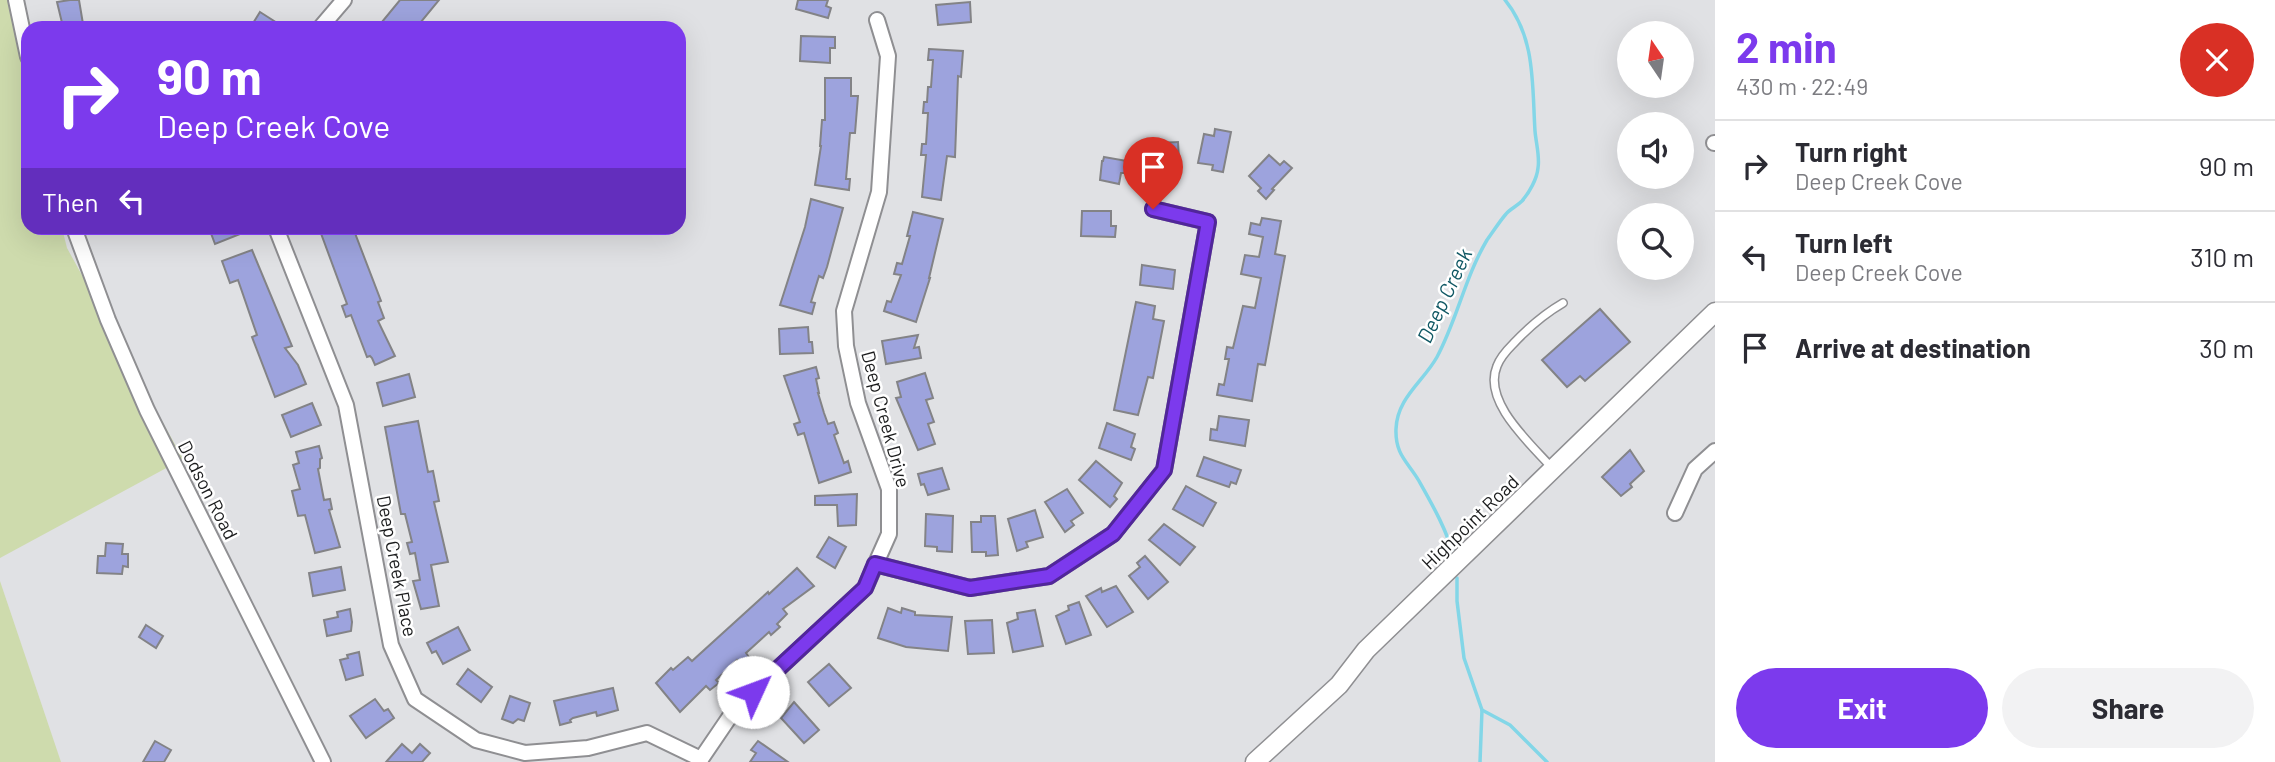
<!DOCTYPE html>
<meta charset="utf-8">
<style>
:root{--surface:#fff;--page:#f2f2f3;--text:#2b2b33;--muted:#7c7c81;--line:#e1e1e2;--accent:#7c3aed}
body{margin:0;font-family:Barlow,sans-serif;background:var(--page);color:var(--text);height:100vh;display:flex;flex-direction:column;font-size:26px;white-space:nowrap}
*{box-sizing:border-box;margin:0}
p{font-size:23px;color:var(--muted)}
.icon{flex:none;width:38px;height:38px;fill:none;stroke:currentColor;stroke-width:2;stroke-linecap:round;stroke-linejoin:round}
.map{position:relative;flex:1;overflow:hidden}
.drawer{display:flex;flex-direction:column;background:var(--surface);width:560px}
.drawer>*{flex:none}
.hud{position:absolute;left:21px;top:21px;width:665px;height:214px;border-radius:21px;box-shadow:0 7px 28px #0002;background:#7c3aed;color:#fff;overflow:hidden}
.needle{width:46px;rotate:347deg}
.fabs{position:absolute;left:1617px;top:21px;display:grid;gap:14px}
.fabs a{display:grid;place-items:center;width:77px;height:77px;border-radius:50%;background:var(--surface);box-shadow:0 7px 28px #0002;font-size:35px}
.pin{position:absolute;display:grid;place-items:center;width:60px;height:60px;color:#fff;margin:-72px -30px;border-radius:50% 50% 50% 0;rotate:-45deg;box-shadow:0 0 7px #0007}
.pin .icon{rotate:45deg}
.me{position:absolute;width:77px;margin:-38px;rotate:47deg;stroke-linejoin:round;filter:drop-shadow(0 0 5px #0008)}
.turn{display:flex;align-items:center;gap:24px;height:147px;padding:0 21px;font-size:32px}
.turn .icon{width:91px;height:91px;stroke-width:2.5}
.turn b{display:block;font-size:49px;line-height:60px}
.then{display:flex;align-items:center;height:66px;padding:0 21px;background:#0003;gap:14px;font-size:26px}
.round{display:grid;place-items:center;flex:none;width:74px;height:74px;border-radius:37px;background:var(--page)}
.headline{display:flex;align-items:center;justify-content:space-between;height:119px;padding:0 21px}
h1{font-size:42px;font-weight:700;line-height:52px;color:var(--accent)}
.button{display:flex;gap:14px;margin-top:auto;padding:14px 21px}
.button a{flex:1;height:80px;border-radius:42px;background:var(--accent);color:#fff;font-size:28px;font-weight:700;line-height:80px;text-align:center}
.button a+a{background:var(--page);color:var(--text)}
ul{padding:0;list-style:none}
li{display:flex;align-items:center;gap:21px;height:91px;padding:0 21px;border-top:2px solid var(--line)}
li div{flex:1}
li b{display:block;font-size:26px}
li em{font-style:normal}
main{display:flex;flex:1;min-height:0}
.map>svg:first-child{display:block}
.green{fill:#cedbad}
.lines{fill:none;stroke-linecap:round;stroke-linejoin:round}
.stream{stroke:#83d6e7;stroke-width:3.5}
.building{fill:#9da3dd;stroke:#838386;stroke-width:2}
.service-casing{stroke:#8f8f92;stroke-width:10}
.minor-casing{stroke:#8f8f92;stroke-width:18}
.tertiary-casing{stroke:#8f8f92;stroke-width:21}
.service{stroke:#fff;stroke-width:7}
.minor{stroke:#fff;stroke-width:14}
.tertiary{stroke:#fff;stroke-width:18}
.route-casing{stroke:#51269a;stroke-width:18}
.route{stroke:#7c3aed;stroke-width:12}
.labels{text-anchor:middle;stroke-width:5;stroke-linejoin:round;paint-order:stroke}
.street-label{font-size:19px;fill:#1b1c1d;stroke:#fff}
.water-label{font-size:21px;font-style:italic;fill:#105864;stroke:#fff}
</style>
<main>
<div class="map">
<svg width="1715" height="762" viewBox="0 0 1715 762">
<rect width="100%" height="100%" fill="#e0e1e4"/>
<!-- green -->
<g class="green">
<polygon points="0,0 8,0 28,84 28,228 62,228 67,248 183,459 0,558"/>
<polygon points="0,581 61,762 0,762"/>
</g>
<g class="lines">
<!-- stream -->
<g class="stream">
<path d="M1454,558c-6,-26 -22,-54 -35,-77 -11,-19 -24,-26 -23,-52 1,-31 27,-47 41,-72 20,-37 28,-80 50,-117 6,-8 12,-18 19,-26 4,-5 11,-8 16,-13 7,-8 15,-22 16,-33 2,-11 -2,-25 -3,-37 -3,-46 1,-93 -30,-131"/>
<polyline points="1457,578 1457,601 1464,658 1482,710 1480,762"/>
<polyline points="1482,710 1510,725 1547,762"/>
</g>
</g>
<!-- building -->
<g class="building">
<polygon points="70,0 79,0 83,24 63,27 57,2"/>
<polygon points="400,0 439,0 416,28 377,28"/>
<polygon points="798,0 828,0 826,6 831,8 828,18 796,9"/>
<polygon points="970,2 971,22 938,25 936,5"/>
<polygon points="260,12 285,28 250,28"/>
<polygon points="801,36 835,37 835,48 830,48 830,63 800,61"/>
<polygon points="929,49 963,51 961,77 958,76 955,157 947,156 941,200 922,197 926,155 921,155 922,144 926,144 928,113 923,113 924,102 927,102 928,87 931,87 933,60 928,60"/>
<polygon points="825,78 851,78 851,96 858,96 855,133 850,133 846,179 850,179 849,190 815,185 821,146 820,146 822,120 825,120"/>
<polygon points="1215,129 1231,132 1223,172 1212,170 1213,165 1198,163 1204,134 1214,136"/>
<polygon points="1178,142 1179,160 1156,164 1155,151 1158,151 1158,143"/>
<polygon points="1269,155 1280,165 1284,161 1292,168 1272,189 1274,190 1266,199 1258,191 1261,188 1249,176"/>
<polygon points="1104,157 1127,161 1125,173 1121,173 1119,184 1100,180 1102,161 1103,161"/>
<polygon points="811,199 843,208 827,267 823,278 819,276 811,302 815,303 812,314 780,305 805,227"/>
<polygon points="1082,211 1111,211 1111,226 1116,226 1115,237 1081,236"/>
<polygon points="913,212 943,219 929,278 930,278 916,322 884,311 887,301 891,302 901,275 894,274 897,263 902,264 910,236 907,236"/>
<polygon points="1262,218 1281,221 1275,254 1285,256 1265,365 1258,364 1252,401 1217,395 1219,384 1224,385 1229,359 1225,359 1227,347 1233,348 1243,306 1255,308 1261,278 1241,274 1245,255 1259,257 1263,237 1249,234 1251,223 1260,225"/>
<polygon points="209,228 255,228 215,244"/>
<polygon points="319,228 353,228 381,301 378,302 384,318 378,321 395,356 375,365 372,358 370,356 367,357 351,315 346,317 342,306 347,304"/>
<polygon points="252,250 292,346 285,348 298,365 306,384 275,397 252,337 257,335 238,280 230,283 222,261"/>
<polygon points="1142,265 1175,270 1173,289 1140,285"/>
<polygon points="1136,302 1155,306 1153,319 1164,321 1153,378 1148,377 1138,415 1114,410"/>
<polygon points="1600,309 1630,342 1585,381 1580,376 1567,387 1542,360"/>
<polygon points="808,327 809,342 812,342 813,353 780,354 779,329"/>
<polygon points="918,335 914,348 919,347 921,358 886,364 882,341"/>
<polygon points="816,367 819,378 816,379 819,393 818,393 824,413 828,424 834,422 838,433 834,435 844,463 848,461 851,472 819,483 804,433 798,435 794,424 800,422 784,376"/>
<polygon points="925,373 933,398 926,400 934,422 928,424 935,444 918,450 896,398 901,397 897,382"/>
<polygon points="409,374 415,397 383,406 377,383"/>
<polygon points="312,403 321,425 291,437 282,415"/>
<polygon points="1219,416 1249,420 1245,446 1210,440 1211,429 1217,430"/>
<polygon points="418,421 428,472 433,471 439,501 434,502 448,562 431,565 439,606 421,609 413,581 420,580 415,553 410,554 407,543 412,542 405,514 401,514 385,427"/>
<polygon points="1107,423 1135,434 1131,447 1135,449 1131,460 1099,448"/>
<polygon points="319,446 322,458 320,459 320,468 318,469 324,500 330,499 332,509 329,510 340,547 315,553 305,515 298,516 292,491 300,489 293,465 299,463 296,452"/>
<polygon points="1630,450 1644,471 1630,484 1632,487 1621,496 1602,477"/>
<polygon points="1204,457 1241,470 1236,484 1231,482 1229,487 1197,476"/>
<polygon points="1096,461 1122,483 1114,496 1117,499 1110,507 1079,480"/>
<polygon points="942,468 949,489 928,495 924,484 921,485 918,474"/>
<polygon points="1186,486 1216,503 1203,526 1173,509"/>
<polygon points="1067,489 1083,513 1071,521 1074,525 1065,532 1045,502"/>
<polygon points="857,494 856,525 838,526 837,505 815,505 815,496"/>
<polygon points="1035,510 1043,537 1026,542 1028,547 1017,551 1008,519"/>
<polygon points="926,514 953,516 952,552 937,551 937,547 925,546"/>
<polygon points="981,516 995,516 998,555 986,556 986,552 972,552 971,522 981,522"/>
<polygon points="1164,524 1195,547 1180,565 1149,540"/>
<polygon points="829,537 846,547 835,568 817,557"/>
<polygon points="106,543 123,544 122,554 128,554 128,567 123,566 122,574 97,573 98,556 105,556"/>
<polygon points="1145,556 1168,582 1148,599 1129,576 1140,567 1137,563"/>
<polygon points="341,567 345,590 313,596 309,573"/>
<polygon points="797,568 814,586 783,609 787,614 777,624 780,627 771,635 769,632 746,653 749,657 741,664 737,660 716,680 719,683 710,690 706,686 680,712 656,683 671,668 673,670 688,657 692,661 768,592 769,594"/>
<polygon points="1116,586 1133,612 1107,627 1086,596 1101,588 1102,592"/>
<polygon points="1079,602 1091,635 1066,644 1056,616 1069,610 1068,606"/>
<polygon points="888,608 901,613 902,608 915,612 915,615 952,617 948,651 906,647 878,638"/>
<polygon points="350,609 352,622 351,631 327,636 324,620 338,617 337,612"/>
<polygon points="1035,610 1043,646 1013,652 1007,623 1018,619 1017,613"/>
<polygon points="992,620 994,653 968,654 965,621"/>
<polygon points="146,625 163,636 156,648 139,637"/>
<polygon points="458,627 470,650 443,664 436,651 432,653 427,643"/>
<polygon points="359,652 363,675 346,680 340,660 348,658 347,655"/>
<polygon points="829,664 851,688 829,706 808,682"/>
<polygon points="468,669 492,687 481,702 457,684"/>
<polygon points="613,688 618,710 597,716 596,712 573,718 570,720 571,722 560,725 554,701"/>
<polygon points="510,696 530,703 524,721 518,719 513,723 502,719"/>
<polygon points="375,699 384,711 388,709 394,718 366,738 350,716"/>
<polygon points="794,702 819,730 804,743 781,718"/>
<polygon points="155,741 171,750 164,762 143,762"/>
<polygon points="758,741 788,762 750,762 756,753 751,750"/>
<polygon points="402,744 412,753 420,744 430,753 422,762 386,762"/>
</g>
<g class="lines">
<!-- service casing -->
<g class="service-casing">
<path id="service" d="M1553,469c-22,-25 -71,-67 -56,-103 3,-8 10,-16 16,-22 15,-16 31,-30 50,-41"/>
</g>
<!-- minor casing -->
<g class="minor-casing">
<g id="minor">
<polyline points="16,0 28,57"/>
<polyline points="320,28 344,0"/>
<polyline points="1714,143 1715,143"/>
<polyline points="74,228 108,320 147,410 323,762"/>
<polyline points="276,228 346,405 391,645 415,699 476,740 525,753 588,748 647,733 701,759"/>
<polyline points="1675,513 1695,469 1715,451"/>
<polyline points="875,564 970,588 1049,576 1113,534 1164,470 1208,222 1153,209"/>
<polyline points="699,762 735,709 865,588 889,534 889,489 858,403 846,346 844,311 879,192 888,56 877,20"/>
</g>
</g>
<!-- tertiary casing -->
<g class="tertiary-casing">
<polyline id="tertiary" points="1255,762 1339,685 1366,650 1715,312"/>
</g>
<!-- service -->
<use href="#service" class="service"/>
<!-- minor -->
<use href="#minor" class="minor"/>
<!-- tertiary -->
<use href="#tertiary" class="tertiary"/>
</g>
<g class="lines">
<!-- route casing -->
<g class="route-casing">
<polyline id="route" points="753,692 865,588 875,564 970,588 1049,576 1113,534 1164,470 1208,222 1153,209"/>
</g>
<!-- route -->
<use href="#route" class="route"/>
</g>
<g class="labels">
<!-- street labels -->
<g class="street-label">
<text transform="translate(886 419) rotate(75)" y="7">Deep Creek Drive</text>
<text transform="translate(208 490) rotate(63)" y="7">Dodson Road</text>
<text transform="translate(1470 522) rotate(-44)" y="7">Highpoint Road</text>
<text transform="translate(397 566) rotate(79)" y="7">Deep Creek Place</text>
</g>
<!-- water labels -->
<g class="water-label">
<text transform="translate(1445 296) rotate(-65)" y="7">Deep Creek</text>
</g>
</g>
</svg>
<div class="fabs">
<a><svg class="needle" viewBox="-14 -14 28 28"><path d="M0-13l5 13h-10z" fill="#e53935"/><path d="M0 13l5-13h-10z" fill="#7c7c81"/></svg></a>
<a><svg class="icon" aria-label="sound" viewBox="0 0 24 24"><path d="M4 9h4l5-4v14l-5-4H4zM17 9q2 3 0 6"/></svg></a>
<a><svg class="icon" aria-label="search" viewBox="0 0 24 24"><circle cx="10" cy="10" r="6"/><path d="M15 15l6 6"/></svg></a>
</div>
<div class="pin" style="left:1153px;top:209px;background:#d93025"><svg class="icon" aria-label="arrive" viewBox="0 0 24 24"><path d="M6 21V4h12l-3 4 3 4H6"/></svg></div>
<svg class="me" style="left:753px;top:692px" viewBox="-20 -20 40 40"><circle r="19" fill="#fff"/><path d="M0-13L10 11 0 6-10 11z" fill="#7c3aed"/></svg>
<div class="hud">
<div class="turn"><svg class="icon" aria-label="right" viewBox="0 0 24 24"><path d="M7 20v-9h11M14 6l5 5-5 5"/></svg><div><b>90 m</b>Deep Creek Cove</div></div>
<div class="then">Then<svg class="icon" aria-label="left" viewBox="0 0 24 24"><path d="M17 20v-9H6M10 6l-5 5 5 5"/></svg></div>
</div>
</div>
<section class="drawer">
<div class="headline"><div><h1>2 min</h1><p>430 m · 22:49</p></div><a class="round" style="background:#d93025;color:#fff"><svg class="icon" aria-label="close" viewBox="0 0 24 24"><path d="M6 6l12 12M18 6L6 18"/></svg></a></div>
<ul>
<li><svg class="icon" aria-label="right" viewBox="0 0 24 24"><path d="M7 20v-9h11M14 6l5 5-5 5"/></svg><div><b>Turn right</b><p>Deep Creek Cove</p></div><em>90 m</em></li>
<li><svg class="icon" aria-label="left" viewBox="0 0 24 24"><path d="M17 20v-9H6M10 6l-5 5 5 5"/></svg><div><b>Turn left</b><p>Deep Creek Cove</p></div><em>310 m</em></li>
<li><svg class="icon" aria-label="arrive" viewBox="0 0 24 24"><path d="M6 21V4h12l-3 4 3 4H6"/></svg><div><b>Arrive at destination</b></div><em>30 m</em></li>
</ul>
<div class="button"><a>Exit</a><a>Share</a></div>
</section>
</main>
